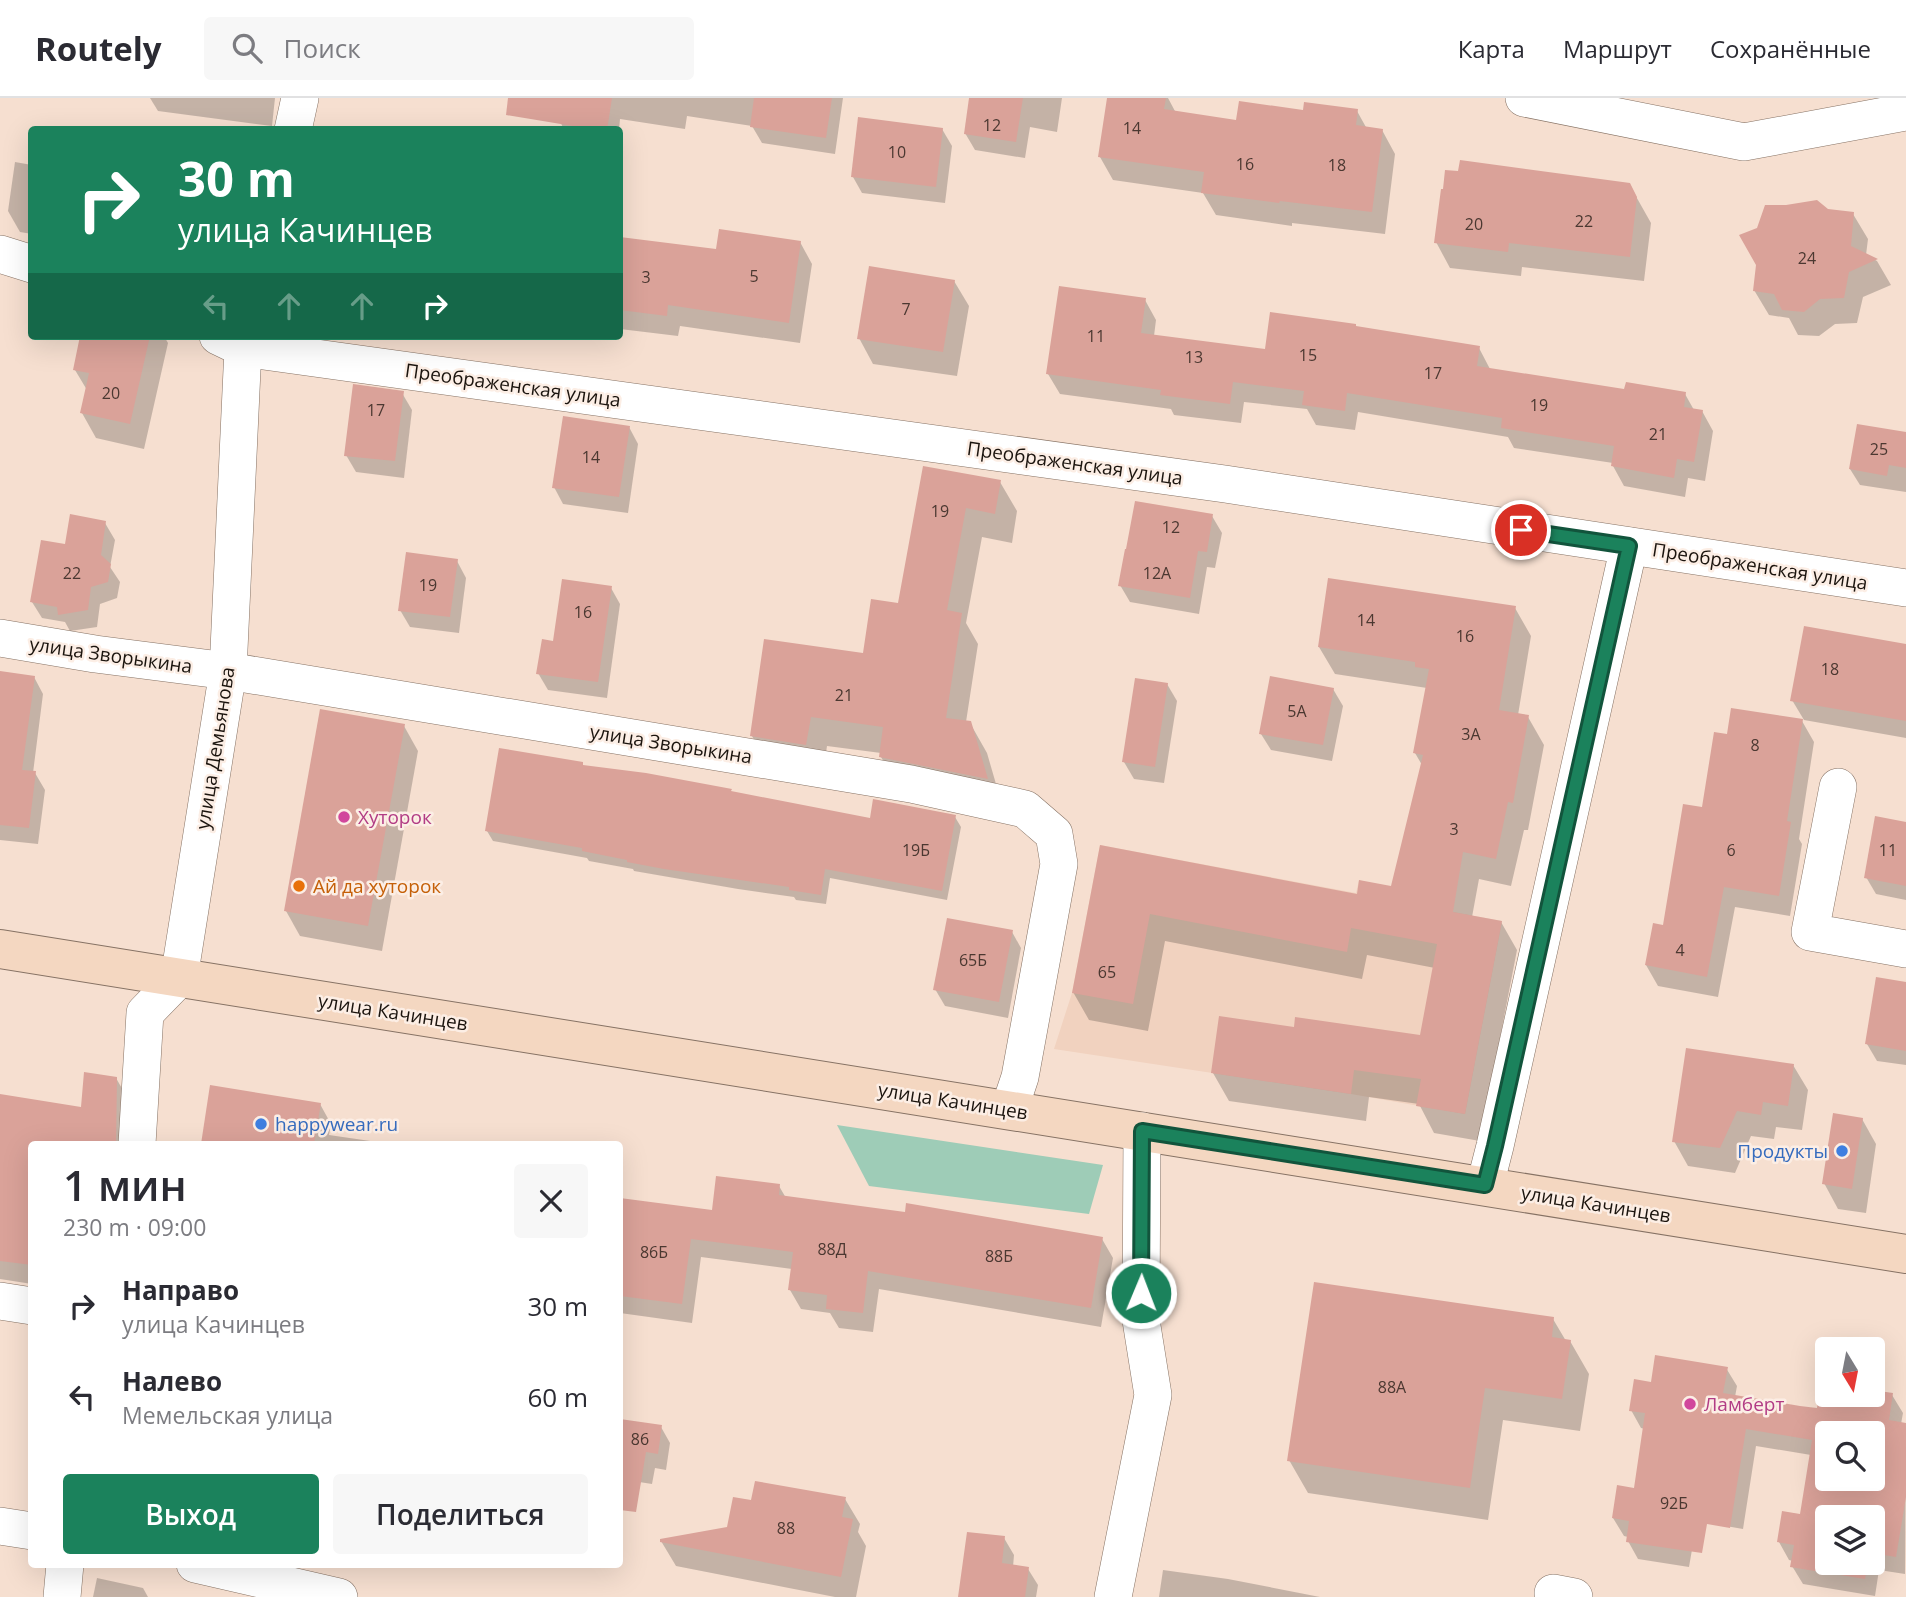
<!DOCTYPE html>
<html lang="ru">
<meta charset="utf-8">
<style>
:root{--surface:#fff;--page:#f7f7f7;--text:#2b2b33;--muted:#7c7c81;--line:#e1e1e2;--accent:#1b825c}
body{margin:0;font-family:"Open Sans",sans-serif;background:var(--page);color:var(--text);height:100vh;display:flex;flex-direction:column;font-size:26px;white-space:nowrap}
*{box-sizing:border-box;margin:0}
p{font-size:23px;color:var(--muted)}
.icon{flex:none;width:38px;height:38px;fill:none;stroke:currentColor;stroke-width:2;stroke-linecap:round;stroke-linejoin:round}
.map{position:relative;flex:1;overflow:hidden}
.sheet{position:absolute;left:28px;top:1043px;width:595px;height:427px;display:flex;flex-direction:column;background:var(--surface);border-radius:7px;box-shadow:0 7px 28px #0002}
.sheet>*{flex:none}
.guide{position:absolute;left:28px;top:28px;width:595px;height:214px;border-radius:7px;box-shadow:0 7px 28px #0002;background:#1b825c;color:#fff;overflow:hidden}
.needle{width:46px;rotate:170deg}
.fabs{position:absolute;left:1815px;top:1239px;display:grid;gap:14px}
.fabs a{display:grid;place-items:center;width:70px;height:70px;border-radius:7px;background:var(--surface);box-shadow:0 7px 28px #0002;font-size:35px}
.pin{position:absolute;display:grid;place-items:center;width:60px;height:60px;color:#fff;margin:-30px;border:4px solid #fff;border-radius:50%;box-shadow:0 2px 7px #0007}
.me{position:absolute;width:77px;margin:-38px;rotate:1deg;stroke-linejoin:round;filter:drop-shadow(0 0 5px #0008)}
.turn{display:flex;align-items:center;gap:24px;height:147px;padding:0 35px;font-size:32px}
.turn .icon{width:91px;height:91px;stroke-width:2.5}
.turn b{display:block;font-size:49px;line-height:60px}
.lanes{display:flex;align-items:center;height:66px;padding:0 35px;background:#0003;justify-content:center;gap:35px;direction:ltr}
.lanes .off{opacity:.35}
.round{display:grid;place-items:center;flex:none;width:74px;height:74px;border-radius:7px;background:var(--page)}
.head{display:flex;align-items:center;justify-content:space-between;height:119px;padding:0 35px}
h1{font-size:42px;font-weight:600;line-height:52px}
.action{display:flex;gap:14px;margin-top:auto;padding:14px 35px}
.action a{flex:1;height:80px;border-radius:7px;background:var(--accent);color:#fff;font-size:28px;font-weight:600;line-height:80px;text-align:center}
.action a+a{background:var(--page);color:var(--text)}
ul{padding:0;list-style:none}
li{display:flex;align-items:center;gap:21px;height:91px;padding:0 35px}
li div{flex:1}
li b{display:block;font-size:26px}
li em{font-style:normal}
header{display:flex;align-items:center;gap:42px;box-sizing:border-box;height:98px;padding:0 35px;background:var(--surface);border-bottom:2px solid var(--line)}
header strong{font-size:33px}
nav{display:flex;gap:38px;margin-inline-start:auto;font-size:24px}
.search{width:490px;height:63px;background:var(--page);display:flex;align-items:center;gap:18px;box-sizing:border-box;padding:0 24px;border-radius:7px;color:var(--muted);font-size:26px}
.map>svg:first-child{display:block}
.built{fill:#f1d2bf}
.green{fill:#9eccb7}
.shadow{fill:#0003;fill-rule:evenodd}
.building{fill:#daa299;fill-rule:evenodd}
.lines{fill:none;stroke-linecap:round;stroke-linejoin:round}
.minor-casing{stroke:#867264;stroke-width:38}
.secondary-casing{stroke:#867264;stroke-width:40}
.minor{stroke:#fff;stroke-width:37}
.secondary{stroke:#f4d7c1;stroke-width:38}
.route-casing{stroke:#12543c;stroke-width:18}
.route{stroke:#1b825c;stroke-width:12}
.hotel-dot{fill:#d1479c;stroke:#fceee5;stroke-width:2.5}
.food-dot{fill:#e8710a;stroke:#fceee5;stroke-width:2.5}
.shop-dot{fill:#3f7fe0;stroke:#fceee5;stroke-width:2.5}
.labels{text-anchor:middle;stroke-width:5;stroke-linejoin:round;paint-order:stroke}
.number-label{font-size:16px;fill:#4b3831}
.street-label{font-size:19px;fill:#1b140e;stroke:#fceee5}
.hotel-label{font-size:19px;fill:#b23c85;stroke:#fceee5;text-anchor:start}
.food-label{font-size:19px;fill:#c56008;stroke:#fceee5;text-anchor:start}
.shop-label{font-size:19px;fill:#366cbe;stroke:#fceee5;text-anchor:start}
</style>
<header>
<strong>Routely</strong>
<div class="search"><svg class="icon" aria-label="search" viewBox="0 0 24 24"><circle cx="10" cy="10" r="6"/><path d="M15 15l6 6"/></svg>Поиск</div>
<nav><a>Карта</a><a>Маршрут</a><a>Сохранённые</a></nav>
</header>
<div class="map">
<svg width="1906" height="1499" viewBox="0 0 1906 1499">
<rect width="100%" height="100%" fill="#f6dfd0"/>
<!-- built -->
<polygon class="built" points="1100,747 1356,795 1359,782 1453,814 1502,823 1465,1016 1351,996 1054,951 1072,895"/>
<!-- green -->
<polygon class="green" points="837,1027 1103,1067 1089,1116 869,1088"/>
<!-- shadow -->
<g class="shadow">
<polygon points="150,0 275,0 272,28 158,13"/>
<polygon points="550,0 843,0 835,56 762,45 752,28 687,18 685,31 620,21 619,32 564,32"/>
<polygon points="971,0 1062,0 1057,34 1030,29 1025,60 975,52 965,35"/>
<polygon points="1109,0 1168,0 1176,15 1237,24 1305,14 1357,13 1367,31 1382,32 1395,56 1385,136 1292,125 1292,128 1216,117 1203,95 1113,82 1100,59"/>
<polygon points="942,31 952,48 945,105 862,95 853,79"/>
<polygon points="15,64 32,67 32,136 20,134 8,113"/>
<polygon points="1629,86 1651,125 1644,183 1522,169 1521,178 1450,170 1436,144"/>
<polygon points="1827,113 1853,116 1868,141 1866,157 1877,163 1891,187 1863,199 1857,225 1835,226 1819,238 1798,237 1789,220 1769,217 1754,192"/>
<polygon points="620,140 718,153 800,144 812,166 800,245 680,228 678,238 620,231"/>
<polygon points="954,183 969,208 957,278 873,266 859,240"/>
<polygon points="1145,202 1156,222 1154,238 1266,253 1356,230 1479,250 1490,271 1626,293 1685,296 1694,312 1702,313 1713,333 1705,383 1688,380 1685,399 1624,388 1613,368 1613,365 1514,350 1508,339 1358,314 1355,332 1316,327 1307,311 1244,304 1241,325 1174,317 1171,311 1060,296 1048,276"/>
<polygon points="82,238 164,238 168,245 144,351 96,340 82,315 87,292 75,272"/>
<polygon points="402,295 412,312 404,380 356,374 346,357"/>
<polygon points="629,329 638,346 628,415 563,406 554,389"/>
<polygon points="1906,336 1906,394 1860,387 1850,371"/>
<polygon points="925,370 1000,384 1017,413 1012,445 982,439 966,525 978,546 966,624 970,625 987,655 1003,710 898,689 881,659 881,655 827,648 823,676 769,667 752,638 865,557 899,507"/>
<polygon points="1212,418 1222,435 1215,470 1207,469 1199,516 1130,504 1120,487"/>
<polygon points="105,425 115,442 110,469 120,484 117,500 100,506 97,529 70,533 65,524 42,520 32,504 66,448"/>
<polygon points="457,463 466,480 459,535 410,529 400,512"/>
<polygon points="611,490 620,506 607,600 548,592 538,575 554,545"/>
<polygon points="1515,510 1531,538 1518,617 1528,619 1544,647 1528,732 1524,732 1511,788 1479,781 1472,819 1501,824 1517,852 1480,1043 1434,1035 1419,1006 1369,999 1366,1023 1229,1003 1213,975 1295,931 1422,939 1435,870 1367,857 1362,881 1165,843 1148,933 1089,922 1073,894 1101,749 1358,798 1393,791 1422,667 1415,655 1427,590 1335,576 1319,549"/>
<polygon points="0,575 34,579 43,596 33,675 35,675 45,692 38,746 0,742"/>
<polygon points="1906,576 1906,640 1804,622 1792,602"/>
<polygon points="1167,586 1177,603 1164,685 1134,681 1124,664"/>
<polygon points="1333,591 1343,608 1332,663 1271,652 1261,636"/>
<polygon points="1802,623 1814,644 1799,741 1802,746 1790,818 1735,809 1718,899 1658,888 1646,867 1664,829 1729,638"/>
<polygon points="404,628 418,653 382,853 300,838 286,813"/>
<polygon points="584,668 871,722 955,719 961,729 947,802 830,780 826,806 796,802 794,799 738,791 634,773 633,771 589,763 587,760 493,743 487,733"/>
<polygon points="1906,725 1906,802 1876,796 1866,779"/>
<polygon points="1012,834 1021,850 1008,920 945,908 935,891"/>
<polygon points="1906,886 1906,967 1877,963 1867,946"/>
<polygon points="1793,967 1808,992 1802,1032 1776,1029 1774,1041 1751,1038 1735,1075 1688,1068 1674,1043"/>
<polygon points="116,980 128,1001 128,1046 32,1046 32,1186 0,1181 0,998 82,1011"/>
<polygon points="212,989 320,1006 331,1026 329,1037 391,1046 203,1046"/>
<polygon points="1862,1021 1876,1046 1866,1115 1838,1111 1824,1085"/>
<polygon points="779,1088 786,1100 1102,1141 1113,1160 1101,1229 879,1191 873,1234 839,1230 830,1215 801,1211 790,1192 792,1171 701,1159 692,1225 620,1215 620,1102 713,1114"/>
<polygon points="1553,1221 1566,1243 1570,1243 1589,1276 1580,1333 1503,1322 1488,1422 1308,1395 1289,1362"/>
<path d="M1726,1270l11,18 -2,11 84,13 8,-26v11h65l11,18 -2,11 5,1 -1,149 -26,-4 -4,26 -72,-12 -11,-18 1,-5 -4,-1 -10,-18 22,-26 10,-61 -55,-9 -13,83 -46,-8 -8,46 -51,-8 -10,-18v-4l-4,-1 -11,-18 22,-28 10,-61 -4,-1 -10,-18 21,-26zM1827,1335h45v46h-45zM1827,1419h45v46h-45z"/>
<polygon points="620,1322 661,1329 670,1345 666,1372 655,1370 652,1386 620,1381"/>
<polygon points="845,1401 860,1426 858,1434 866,1448 856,1499 835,1499 676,1468 661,1443 729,1431 752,1404"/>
<polygon points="1004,1440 1014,1457 1013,1469 1028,1471 1038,1487 1036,1499 960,1499"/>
<polygon points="1163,1472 1228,1481 1320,1499 1159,1499"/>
<polygon points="97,1480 143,1490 148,1499 93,1499"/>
</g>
<!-- building -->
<g class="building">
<polygon points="508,0 612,0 607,32 597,32 506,17"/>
<polygon points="754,0 832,0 826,40 750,29"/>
<polygon points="969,0 1023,0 1016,44 964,36"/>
<polygon points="1107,0 1166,0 1164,11 1236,22 1239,3 1303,12 1304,4 1358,11 1356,27 1383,31 1372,114 1280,103 1279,105 1201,95 1204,74 1098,59"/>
<polygon points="858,19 943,30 936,89 851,79"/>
<polygon points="1460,62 1630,85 1637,99 1630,159 1509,145 1508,154 1434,145 1441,91 1443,91 1445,72 1458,73"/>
<polygon points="1817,102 1828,111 1854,114 1851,148 1878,161 1849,174 1844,200 1820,201 1804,214 1782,212 1774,196 1753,193 1756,167 1739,137 1757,130 1765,107 1786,107"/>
<polygon points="719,131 801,143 789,225 668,207 667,218 620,212 620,139 716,151"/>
<polygon points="869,168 955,182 943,254 857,241"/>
<polygon points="1059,188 1146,200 1141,235 1265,251 1270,214 1356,226 1356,228 1480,248 1477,268 1624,291 1626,284 1686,294 1684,309 1703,312 1694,364 1677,361 1674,380 1611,368 1614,348 1501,330 1502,320 1347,295 1345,313 1302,307 1304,293 1233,284 1230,306 1160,297 1161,292 1046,276"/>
<polygon points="80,238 150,238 130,326 80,315 89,275 73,272"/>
<polygon points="353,286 404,293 395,363 344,358"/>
<polygon points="563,318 630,328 619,399 552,390"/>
<polygon points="1857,326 1906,334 1906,370 1889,367 1887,378 1849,371"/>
<polygon points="923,368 1001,382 995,416 966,410 947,512 962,515 946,620 971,623 988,681 879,659 883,629 811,619 806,647 750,638 764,541 863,555 871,501 898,505"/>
<polygon points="1135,403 1213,416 1207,454 1198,453 1190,500 1118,488 1125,451 1126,451"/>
<polygon points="70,416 106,423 101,457 111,466 108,484 91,489 88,512 58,517 57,509 30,504 41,442 65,446"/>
<polygon points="406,454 458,461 450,519 398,513"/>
<polygon points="1328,480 1516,508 1499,612 1529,617 1513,705 1508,704 1496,761 1463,754 1453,814 1502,823 1465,1016 1416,1008 1421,981 1354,972 1351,996 1211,975 1219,918 1294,929 1295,919 1420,937 1437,846 1351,830 1347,854 1150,816 1133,906 1072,895 1100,747 1357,796 1359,782 1391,788 1423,657 1413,655 1429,571 1415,569 1415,564 1318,549"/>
<polygon points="562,481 612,488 598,584 536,576 542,541 553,543"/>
<polygon points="1804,528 1906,546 1906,623 1790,603"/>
<polygon points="0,573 35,578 22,672 36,673 29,730 0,727"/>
<polygon points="1270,578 1334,590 1323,647 1259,636"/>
<polygon points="1135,580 1168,585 1155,669 1122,664"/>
<polygon points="1731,610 1803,621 1787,723 1791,724 1779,798 1724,789 1707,879 1645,867 1653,825 1663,827 1683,706 1702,709 1714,634 1727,636"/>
<polygon points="320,611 405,626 368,828 284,813"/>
<polygon points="499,650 583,664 583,667 646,675 732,691 731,693 870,720 873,701 956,717 942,793 825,771 821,797 789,792 789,789 664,771 627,764 627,762 582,753 582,750 485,733"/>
<polygon points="1875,718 1906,724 1906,788 1864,780"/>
<polygon points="947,820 1013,832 999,904 933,892"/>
<polygon points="1876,879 1906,884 1906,953 1865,946"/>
<polygon points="1686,950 1794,966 1788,1008 1763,1004 1761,1017 1737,1013 1720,1050 1672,1044"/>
<polygon points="84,974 117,979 116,1046 32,1046 32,1167 0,1163 0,996 81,1009"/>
<polygon points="210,987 321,1005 314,1046 201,1046"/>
<polygon points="1833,1015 1863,1020 1852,1091 1822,1086"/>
<polygon points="716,1078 780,1086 779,1097 905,1114 906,1105 1103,1139 1091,1210 868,1173 863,1215 826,1211 827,1197 788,1192 793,1154 691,1141 682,1206 620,1198 620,1100 712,1112"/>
<polygon points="1314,1184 1554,1219 1552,1239 1571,1242 1562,1301 1485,1290 1470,1390 1287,1363"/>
<path d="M1655,1257l73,12 -5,26 77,13 17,2 4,-26 6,1v12h45v-5l21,3 -4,27 17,3v74l-10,60 -24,-4v-36h-45v46h41l-3,16 -75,-12 4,-22 -17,-3 5,-31 18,3 12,-74 -66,-11 -16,99 -23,-4 -5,29 -76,-11 3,-21 -17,-3 5,-33 17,3 11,-75 -16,-2 5,-32 17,3zM1827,1335h45v46h-45z"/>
<polygon points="620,1321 662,1327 658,1356 646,1354 636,1414 620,1412"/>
<polygon points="755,1383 846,1399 842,1419 853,1421 841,1479 660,1444 660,1441 727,1429 733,1399 751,1402"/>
<polygon points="967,1434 1005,1438 1002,1465 1029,1469 1025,1499 958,1499"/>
</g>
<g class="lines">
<!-- minor casing -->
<g class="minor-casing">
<g id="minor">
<polyline points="1524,0 1744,44 1906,14"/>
<polyline points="293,32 300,0"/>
<polyline points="0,156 32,166"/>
<polyline points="218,238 243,250 1225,386 1906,490"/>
<polyline points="0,540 95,556 228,573 911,686 1025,711 1054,736 1059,766 1020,979 1009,1012"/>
<polyline points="1838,689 1810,834 1906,851"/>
<polyline points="137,1046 145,915 179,880 228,573 243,250 245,238"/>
<polyline points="1485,1087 1495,1048 1629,448"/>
<polyline points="0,1203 32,1208"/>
<polyline points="0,1428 32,1433"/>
<polyline points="195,1466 339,1499"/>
<polyline points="1553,1495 1574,1499"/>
<polyline points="62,1499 65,1466"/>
<polyline points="1113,1499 1153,1297 1141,1222 1142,1033"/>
</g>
</g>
<!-- secondary casing -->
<g class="secondary-casing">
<polyline id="secondary" points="0,851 1906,1156"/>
</g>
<!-- minor -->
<use href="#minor" class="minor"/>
<!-- secondary -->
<use href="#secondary" class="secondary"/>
</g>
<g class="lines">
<!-- route casing -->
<g class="route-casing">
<polyline id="route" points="1141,1195 1142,1033 1485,1087 1495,1048 1629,448 1521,432"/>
</g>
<!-- route -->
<use href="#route" class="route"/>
</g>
<!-- markers -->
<g class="hotel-dot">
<circle cx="344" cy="719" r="7"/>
<circle cx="1690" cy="1306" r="7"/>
</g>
<circle class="food-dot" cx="299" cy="788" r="7"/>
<g class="shop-dot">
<circle cx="261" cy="1026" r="7"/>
<circle cx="1842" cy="1053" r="7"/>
</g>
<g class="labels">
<!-- number labels -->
<g class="number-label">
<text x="992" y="33">12</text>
<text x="1132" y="36">14</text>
<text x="897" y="60">10</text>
<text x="1245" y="72">16</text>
<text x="1337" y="73">18</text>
<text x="1584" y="129">22</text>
<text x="1474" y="132">20</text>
<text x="1807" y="166">24</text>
<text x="754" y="184">5</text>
<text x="646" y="185">3</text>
<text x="906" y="217">7</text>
<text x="1096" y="244">11</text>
<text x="1308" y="263">15</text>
<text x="1194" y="265">13</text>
<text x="1433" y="281">17</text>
<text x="111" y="301">20</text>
<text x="1539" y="313">19</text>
<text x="376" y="318">17</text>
<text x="1658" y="342">21</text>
<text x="1879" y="357">25</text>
<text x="591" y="365">14</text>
<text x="940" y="419">19</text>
<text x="1171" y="435">12</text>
<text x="72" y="481">22</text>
<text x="1157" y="481">12А</text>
<text x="428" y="493">19</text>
<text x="583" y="520">16</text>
<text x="1366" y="528">14</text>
<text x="1465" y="544">16</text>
<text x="1830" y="577">18</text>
<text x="844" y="603">21</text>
<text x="1297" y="619">5А</text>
<text x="1471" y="642">3А</text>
<text x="1755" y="653">8</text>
<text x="1454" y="737">3</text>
<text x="916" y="758">19Б</text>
<text x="1731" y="758">6</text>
<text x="1888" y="758">11</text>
<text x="1680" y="858">4</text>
<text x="973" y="868">65Б</text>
<text x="1107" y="880">65</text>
<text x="832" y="1157">88Д</text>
<text x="654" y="1160">86Б</text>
<text x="999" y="1164">88Б</text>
<text x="1392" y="1295">88А</text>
<text x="640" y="1347">86</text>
<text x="1674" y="1411">92Б</text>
<text x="786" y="1436">88</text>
</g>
<!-- street labels -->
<g class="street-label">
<text transform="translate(513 287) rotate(8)" y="7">Преображенская улица</text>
<text transform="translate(1075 365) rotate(8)" y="7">Преображенская улица</text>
<text transform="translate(1760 468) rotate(9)" y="7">Преображенская улица</text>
<text transform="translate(111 557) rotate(8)" y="7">улица Зворыкина</text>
<text transform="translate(671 646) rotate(9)" y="7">улица Зворыкина</text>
<text transform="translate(215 650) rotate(-81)" y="7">улица Демьянова</text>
<text transform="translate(393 914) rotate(9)" y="7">улица Качинцев</text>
<text transform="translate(953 1003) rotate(9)" y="7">улица Качинцев</text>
<text transform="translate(1596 1106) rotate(9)" y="7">улица Качинцев</text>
</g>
<!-- hotel labels -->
<g class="hotel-label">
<text x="358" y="726">Хуторок</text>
<text x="1704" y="1313">Ламберт</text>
</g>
<!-- food labels -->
<g class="food-label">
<text x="313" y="795">Ай да хуторок</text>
</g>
<!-- shop labels -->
<g class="shop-label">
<text x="275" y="1033">happywear.ru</text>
<text x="1828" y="1060" text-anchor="end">Продукты</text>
</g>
</g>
</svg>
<div class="fabs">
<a><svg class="needle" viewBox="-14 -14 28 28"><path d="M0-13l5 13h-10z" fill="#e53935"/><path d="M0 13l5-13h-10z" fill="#7c7c81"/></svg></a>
<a><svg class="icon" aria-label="search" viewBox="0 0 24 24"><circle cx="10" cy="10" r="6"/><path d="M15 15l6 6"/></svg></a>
<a><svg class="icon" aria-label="layers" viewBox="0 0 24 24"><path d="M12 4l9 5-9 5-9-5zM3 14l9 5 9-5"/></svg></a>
</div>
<div class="pin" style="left:1521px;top:432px;background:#d93025"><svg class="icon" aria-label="arrive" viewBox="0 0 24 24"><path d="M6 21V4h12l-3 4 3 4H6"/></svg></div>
<svg class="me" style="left:1141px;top:1195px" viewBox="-20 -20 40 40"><circle r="17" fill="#1b825c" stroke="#fff" stroke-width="3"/><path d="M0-11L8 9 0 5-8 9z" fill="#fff"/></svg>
<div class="guide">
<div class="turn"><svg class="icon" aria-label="right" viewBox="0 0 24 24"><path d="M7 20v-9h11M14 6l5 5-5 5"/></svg><div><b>30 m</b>улица Качинцев</div></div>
<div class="lanes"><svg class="icon off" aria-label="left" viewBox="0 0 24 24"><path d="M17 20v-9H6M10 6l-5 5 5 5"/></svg><svg class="icon off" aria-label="ahead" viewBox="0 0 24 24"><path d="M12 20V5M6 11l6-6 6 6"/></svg><svg class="icon off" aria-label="ahead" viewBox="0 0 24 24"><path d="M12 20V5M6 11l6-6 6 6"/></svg><svg class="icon" aria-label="right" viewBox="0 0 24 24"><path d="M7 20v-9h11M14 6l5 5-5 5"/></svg></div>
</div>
<section class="sheet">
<div class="head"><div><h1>1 мин</h1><p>230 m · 09:00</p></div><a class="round"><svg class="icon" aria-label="close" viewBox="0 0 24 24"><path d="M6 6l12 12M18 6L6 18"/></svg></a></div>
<ul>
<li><svg class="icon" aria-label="right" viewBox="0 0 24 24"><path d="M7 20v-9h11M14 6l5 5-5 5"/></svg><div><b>Направо</b><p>улица Качинцев</p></div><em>30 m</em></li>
<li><svg class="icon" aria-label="left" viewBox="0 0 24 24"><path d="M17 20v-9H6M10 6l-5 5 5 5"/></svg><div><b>Налево</b><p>Мемельская улица</p></div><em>60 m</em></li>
</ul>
<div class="action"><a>Выход</a><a>Поделиться</a></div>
</section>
</div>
